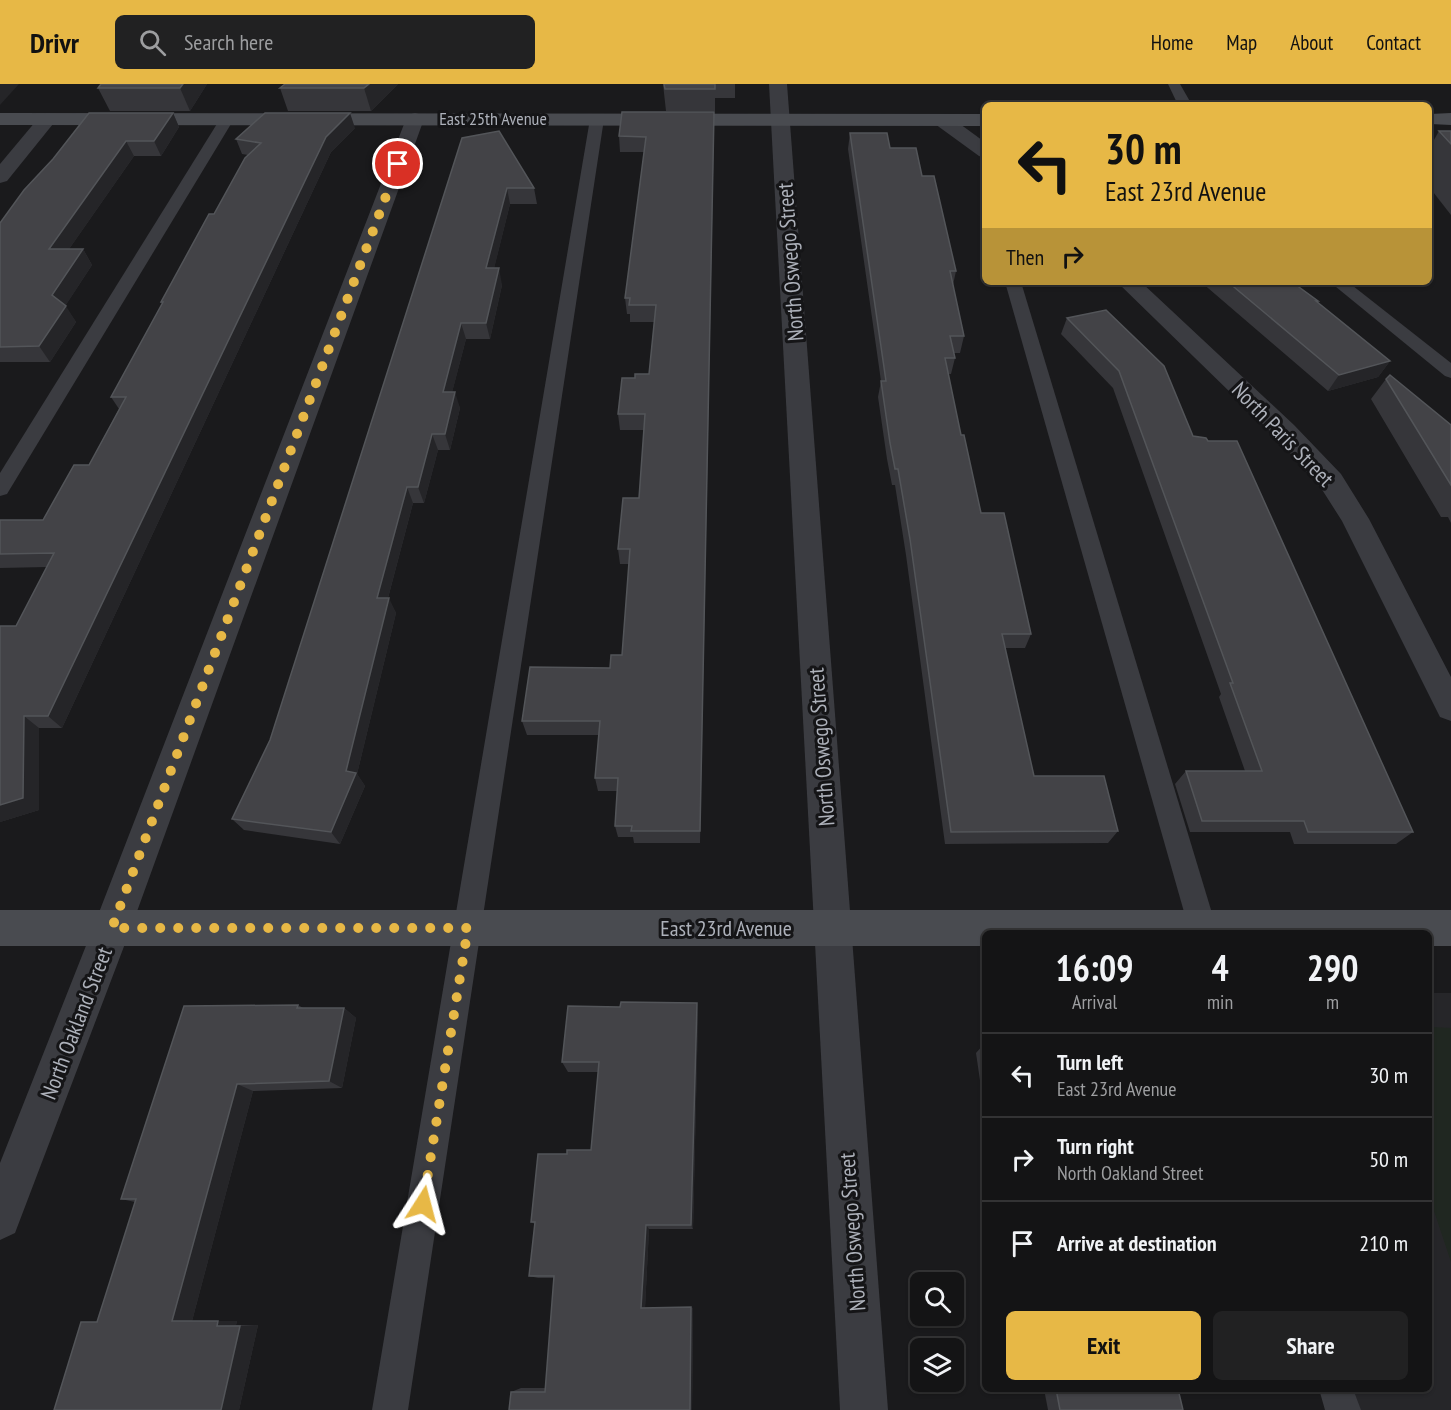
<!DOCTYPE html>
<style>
:root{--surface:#141415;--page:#212122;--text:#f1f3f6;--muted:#9d9ea0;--line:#333334;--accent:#e7b846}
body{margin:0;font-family:"PT Sans Narrow",sans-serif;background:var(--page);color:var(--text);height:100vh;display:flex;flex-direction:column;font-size:22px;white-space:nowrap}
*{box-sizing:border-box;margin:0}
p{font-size:20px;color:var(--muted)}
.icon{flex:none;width:33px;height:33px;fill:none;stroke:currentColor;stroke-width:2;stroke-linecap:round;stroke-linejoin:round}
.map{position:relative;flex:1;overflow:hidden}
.side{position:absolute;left:982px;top:846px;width:450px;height:462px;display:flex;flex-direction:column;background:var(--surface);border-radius:9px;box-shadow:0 2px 4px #0004,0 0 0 2px var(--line)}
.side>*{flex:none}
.banner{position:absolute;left:982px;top:18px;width:450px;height:183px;border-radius:9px;box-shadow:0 2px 4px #0004,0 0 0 2px var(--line);background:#e7b846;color:#111;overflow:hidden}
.tools{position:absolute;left:910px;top:1188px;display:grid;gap:12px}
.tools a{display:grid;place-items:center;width:54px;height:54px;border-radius:9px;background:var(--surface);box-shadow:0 2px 4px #0004,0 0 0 2px var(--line);font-size:30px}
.pin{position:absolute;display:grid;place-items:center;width:51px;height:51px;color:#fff;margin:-26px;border:3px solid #fff;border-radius:50%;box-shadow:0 2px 6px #0007}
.me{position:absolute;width:66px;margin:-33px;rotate:9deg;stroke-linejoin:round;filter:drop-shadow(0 0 4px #0008)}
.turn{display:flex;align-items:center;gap:21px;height:126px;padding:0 24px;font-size:27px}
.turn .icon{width:78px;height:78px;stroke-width:2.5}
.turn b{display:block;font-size:42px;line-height:51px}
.then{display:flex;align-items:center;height:57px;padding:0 24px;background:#0003;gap:12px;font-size:22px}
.eta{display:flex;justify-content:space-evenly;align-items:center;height:102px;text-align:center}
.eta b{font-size:36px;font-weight:700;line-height:42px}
.action{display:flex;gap:12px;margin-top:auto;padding:12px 24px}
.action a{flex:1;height:69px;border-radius:9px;background:var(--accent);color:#111;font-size:24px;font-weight:700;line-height:69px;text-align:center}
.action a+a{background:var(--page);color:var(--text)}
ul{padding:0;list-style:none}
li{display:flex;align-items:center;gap:18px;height:84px;padding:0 24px;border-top:2px solid var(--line)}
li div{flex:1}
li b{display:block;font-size:22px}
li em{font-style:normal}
header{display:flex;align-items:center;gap:36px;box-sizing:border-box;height:84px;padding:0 30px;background:var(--accent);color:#111}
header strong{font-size:28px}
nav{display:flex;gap:33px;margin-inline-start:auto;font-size:21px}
.search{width:420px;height:54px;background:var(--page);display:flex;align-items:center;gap:15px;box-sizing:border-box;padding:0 21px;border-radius:9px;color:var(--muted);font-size:22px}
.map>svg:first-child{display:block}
.built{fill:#262629}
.green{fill:#202721}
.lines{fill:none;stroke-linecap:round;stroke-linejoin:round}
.lane{fill:#3b3c41;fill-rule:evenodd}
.street{fill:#3b3c41;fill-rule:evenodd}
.secondary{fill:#494b50;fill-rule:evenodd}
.wall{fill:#36363a}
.shaded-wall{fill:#252528}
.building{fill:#434347;stroke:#535559;stroke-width:1.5}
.route{stroke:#e7b846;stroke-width:10;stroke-dasharray:0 18}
.labels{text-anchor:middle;stroke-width:6;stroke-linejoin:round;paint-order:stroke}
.far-street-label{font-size:18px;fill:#adb1ba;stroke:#151517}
.street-label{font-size:22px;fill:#adb1ba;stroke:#151517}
</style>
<header>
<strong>Drivr</strong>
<div class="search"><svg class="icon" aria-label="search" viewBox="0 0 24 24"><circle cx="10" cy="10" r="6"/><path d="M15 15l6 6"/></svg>Search here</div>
<nav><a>Home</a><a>Map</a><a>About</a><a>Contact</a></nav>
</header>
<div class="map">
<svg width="1451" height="1326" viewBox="0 0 1451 1326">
<rect width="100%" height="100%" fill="#1a1a1c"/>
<!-- built -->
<polygon class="built" points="1430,909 1451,909 1451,1326 1356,1326 1349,1305 1430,1305"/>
<!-- green -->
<polygon class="green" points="1430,943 1451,944 1451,1178 1430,1115"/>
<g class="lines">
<!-- lane -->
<g class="lane">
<polygon points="1168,0 1180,0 1192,21 1178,21"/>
<polygon points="227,31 234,35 7,410 0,412 0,389 220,35"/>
<polygon points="597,31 604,35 408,1326 372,1326 590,35"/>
<polygon points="1005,198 1021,198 1218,849 1190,849"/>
<polygon points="1330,198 1348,198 1451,279 1451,294 1445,292"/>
<polygon points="1319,1305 1353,1305 1361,1326 1325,1326"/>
</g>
<!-- street -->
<g class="street">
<polygon points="769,0 787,0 888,1326 840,1326"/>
<polygon points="48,29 55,31 57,35 7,97 0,99 0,80 41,31"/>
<polygon points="415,29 422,31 424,35 131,844 15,1149 0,1156 0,1079 93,844 406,35 408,31"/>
<polygon points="942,30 949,32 986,59 986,74 979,72 935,40 933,36 935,32"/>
<polygon points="1117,198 1141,198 1294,341 1341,390 1369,435 1451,593 1451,637 1440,633 1342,437 1321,404 1276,353"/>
</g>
<!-- secondary -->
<g class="secondary">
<polygon points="0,29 986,30 986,42 0,41"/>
<polygon points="1451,29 1451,41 1430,40 1430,30"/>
<polygon points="0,826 1451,826 1451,862 1430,862 1430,849 986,849 986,862 0,862"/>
</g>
</g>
<!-- wall -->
<g class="wall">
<polygon points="101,0 207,0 190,27 110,27 98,4"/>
<polygon points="398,0 371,27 288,27 280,4"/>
<polygon points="663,0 735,0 735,14 715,14 715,27 666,27"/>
<polygon points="173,29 179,43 161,72 134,72 69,165 83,165 92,181 65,222 76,238 50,278 0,278 0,139 24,106"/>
<polygon points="355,44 331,68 62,644 39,644 39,726 0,738 0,542 16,542 47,483 0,484 0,436 43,436 89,381 119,325 111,313 162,220 161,218 214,130 248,71 242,70 236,55"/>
<polygon points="714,44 700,759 634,759 633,753 618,753 615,742 617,707 598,707 595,694 599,651 527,651 522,637 610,584 622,571 629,480 620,480 618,465 639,414 644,346 620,346 618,330 635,294 649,290 654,238 630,238 630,230 627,230 625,214 644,68 620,68 619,52"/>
<polygon points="1439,47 1451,47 1451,131 1430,104 1430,63"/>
<polygon points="850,49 890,64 922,92 956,187 953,201 964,252 960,269 954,269 955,274 951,290 948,290 961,351 981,429 1031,550 1025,564 1005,564 1034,692 1118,747 1108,759 945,760 906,471 895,401 892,401 887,375 878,313 881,297 848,65"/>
<polygon points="462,54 534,104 537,120 510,120 494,184 502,201 490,255 466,255 452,308 460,324 450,366 438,366 424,419 413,419 388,514 396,529 357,690 365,702 340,760 244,746 232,735 270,656"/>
<polygon points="1201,198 1292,198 1318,217 1317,218 1390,277 1378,293 1328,307"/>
<polygon points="1067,234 1193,352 1413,748 1396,760 1294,760 1290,748 1190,748 1175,700 1186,687 1245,687 1219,613 1221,610 1113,304 1061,250"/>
<polygon points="1386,295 1451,341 1451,439 1448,433 1441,433 1371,315"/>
<polygon points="298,921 303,924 344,924 356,934 342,1004 253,1007 192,1237 237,1237 236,1241 258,1241 239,1326 98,1238 135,1118 121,1115"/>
<polygon points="986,925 986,1038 976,969 984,960 980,932"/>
<polygon points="698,931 693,1145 649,1145 645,1224 693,1224 692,1326 511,1308 521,1304 546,1304 554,1194 538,1194 529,1192 535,1140 531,1138 591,1066 598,988 568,988 562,978"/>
<polygon points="1044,1305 1178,1305 1183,1326 1048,1326"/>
</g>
<!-- shaded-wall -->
<g class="shaded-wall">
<polygon points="0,0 19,0 0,21"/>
<polygon points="183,0 207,0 190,27 180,4"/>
<polygon points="369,0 398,0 371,27 364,4"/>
<polygon points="714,28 714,44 700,759 700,747"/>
<polygon points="173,29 179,43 161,72 154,57"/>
<polygon points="350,29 355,44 331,68 62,644 48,632 326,53"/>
<polygon points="126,57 134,72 58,181 49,165"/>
<polygon points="507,104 510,120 490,201 486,184"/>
<polygon points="83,165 92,181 62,227 52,211"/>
<polygon points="499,184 502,201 490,255 486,239"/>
<polygon points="66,222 76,238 50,278 39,262"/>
<polygon points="461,239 466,255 448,324 443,308"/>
<polygon points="1390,277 1378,293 1328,307 1339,291"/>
<polygon points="455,308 460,324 450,366 445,350"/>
<polygon points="432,350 438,366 424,419 418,403"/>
<polygon points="407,403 413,419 384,529 377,514"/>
<polygon points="389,514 396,529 357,690 365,702 340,760 331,748"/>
<polygon points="24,632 39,644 39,726 0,738 0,721"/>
<polygon points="697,919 698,931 693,1145 691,1141"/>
<polygon points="344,924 356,934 342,1004 329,997"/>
<polygon points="237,1000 253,1007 192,1237 172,1237"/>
<polygon points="646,1141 649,1145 645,1224 641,1224"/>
<polygon points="691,1223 693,1224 692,1326 690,1326"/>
<polygon points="218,1237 237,1237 236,1241 217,1242"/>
<polygon points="258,1241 239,1326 221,1326 240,1242"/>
</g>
<!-- building -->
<g class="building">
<polygon points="101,0 183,0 180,4 98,4"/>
<polygon points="285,0 369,0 364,4 280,4"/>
<polygon points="664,0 715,0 715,5 665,5"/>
<polygon points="622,28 714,28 700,747 631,747 632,742 615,742 618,694 595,694 600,637 522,637 530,583 610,584 611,571 622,571 630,465 618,465 623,414 639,414 645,330 618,330 622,294 635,294 635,290 649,290 656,221 629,221 630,214 625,214 646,53 619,52"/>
<polygon points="89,29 173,29 154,57 126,57 49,165 83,165 52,211 66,222 39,262 0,263 0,139 24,106 53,75"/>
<polygon points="265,29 350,29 326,53 48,632 24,632 23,714 0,721 0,542 16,542 54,469 0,470 0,436 43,436 74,381 89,381 126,313 111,313 163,218 161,218 209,130 214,130 245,74 261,59 236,55"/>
<polygon points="499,47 534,104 507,104 486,184 499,184 486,239 461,239 443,308 455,308 445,350 432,350 418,403 407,403 377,514 389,514 346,687 356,689 331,748 232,735 270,656 462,54"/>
<polygon points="1439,47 1451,47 1451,60"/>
<polygon points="850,49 887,49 890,64 916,64 922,92 934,92 956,187 950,187 964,252 950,252 955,274 945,274 961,351 964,351 981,429 1004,429 1031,550 1002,550 1034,692 1104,692 1118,747 951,748 910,455 898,385 895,385 890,359 881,297 886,297"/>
<polygon points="1228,198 1292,198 1318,217 1316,217 1390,277 1339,291"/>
<polygon points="1106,226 1164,282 1193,352 1206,354 1208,357 1237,357 1413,748 1308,748 1304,737 1202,737 1186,687 1262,687 1230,599 1233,599 1119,287 1067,234"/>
<polygon points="1390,291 1451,341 1451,401 1386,295"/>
<polygon points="621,918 697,919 691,1141 646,1141 641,1224 691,1223 690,1326 509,1326 511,1308 545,1308 554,1192 529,1192 535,1138 531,1138 538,1070 567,1070 567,1066 591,1066 599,978 562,978 568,922 620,923"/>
<polygon points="298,921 297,924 344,924 329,997 237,1000 172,1237 218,1237 217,1242 240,1242 221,1326 54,1326 81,1238 97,1238 136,1115 121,1115 184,922"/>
<polygon points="984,960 986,960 986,973"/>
<polygon points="1056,1305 1178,1305 1183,1326 1060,1326"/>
</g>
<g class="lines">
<!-- route -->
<polyline class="route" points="398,80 112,844 468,844 423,1120"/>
</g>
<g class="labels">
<!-- far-street labels -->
<g class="far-street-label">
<text x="493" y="41">East 25th Avenue</text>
</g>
<!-- street labels -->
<g class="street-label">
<text transform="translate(790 178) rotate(-94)" y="8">North Oswego Street</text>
<text transform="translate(1283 350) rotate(46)" y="8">North Paris Street</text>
<text transform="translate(821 663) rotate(-94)" y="8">North Oswego Street</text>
<text x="726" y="852">East 23rd Avenue</text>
<text transform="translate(76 939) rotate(-69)" y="8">North Oakland Street</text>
<text transform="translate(852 1148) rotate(-94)" y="8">North Oswego Street</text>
</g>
</g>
</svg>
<div class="tools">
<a><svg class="icon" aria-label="search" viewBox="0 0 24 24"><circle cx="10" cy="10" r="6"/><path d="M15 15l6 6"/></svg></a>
<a><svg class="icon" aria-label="layers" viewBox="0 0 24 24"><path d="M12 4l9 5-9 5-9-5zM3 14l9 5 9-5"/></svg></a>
</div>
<div class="pin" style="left:398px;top:80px;background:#d93025"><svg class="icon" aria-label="arrive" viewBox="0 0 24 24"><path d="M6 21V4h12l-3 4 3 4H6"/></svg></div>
<svg class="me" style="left:423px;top:1120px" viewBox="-20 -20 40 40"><path d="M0-17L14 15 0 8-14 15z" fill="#e7b846" stroke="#fff" stroke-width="4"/></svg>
<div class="banner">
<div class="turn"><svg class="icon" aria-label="left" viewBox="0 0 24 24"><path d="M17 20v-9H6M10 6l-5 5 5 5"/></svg><div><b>30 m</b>East 23rd Avenue</div></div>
<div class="then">Then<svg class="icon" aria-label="right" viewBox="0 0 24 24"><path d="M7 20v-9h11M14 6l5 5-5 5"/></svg></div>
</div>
<section class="side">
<div class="eta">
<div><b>16:09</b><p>Arrival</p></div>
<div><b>4</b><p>min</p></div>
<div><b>290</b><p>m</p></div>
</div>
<ul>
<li><svg class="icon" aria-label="left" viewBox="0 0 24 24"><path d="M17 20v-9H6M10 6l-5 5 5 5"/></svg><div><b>Turn left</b><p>East 23rd Avenue</p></div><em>30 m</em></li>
<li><svg class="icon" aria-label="right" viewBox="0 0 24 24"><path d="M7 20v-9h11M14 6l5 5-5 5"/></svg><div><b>Turn right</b><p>North Oakland Street</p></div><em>50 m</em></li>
<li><svg class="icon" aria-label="arrive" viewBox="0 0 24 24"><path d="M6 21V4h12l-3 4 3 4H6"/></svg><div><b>Arrive at destination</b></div><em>210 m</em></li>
</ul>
<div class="action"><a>Exit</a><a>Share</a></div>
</section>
</div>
